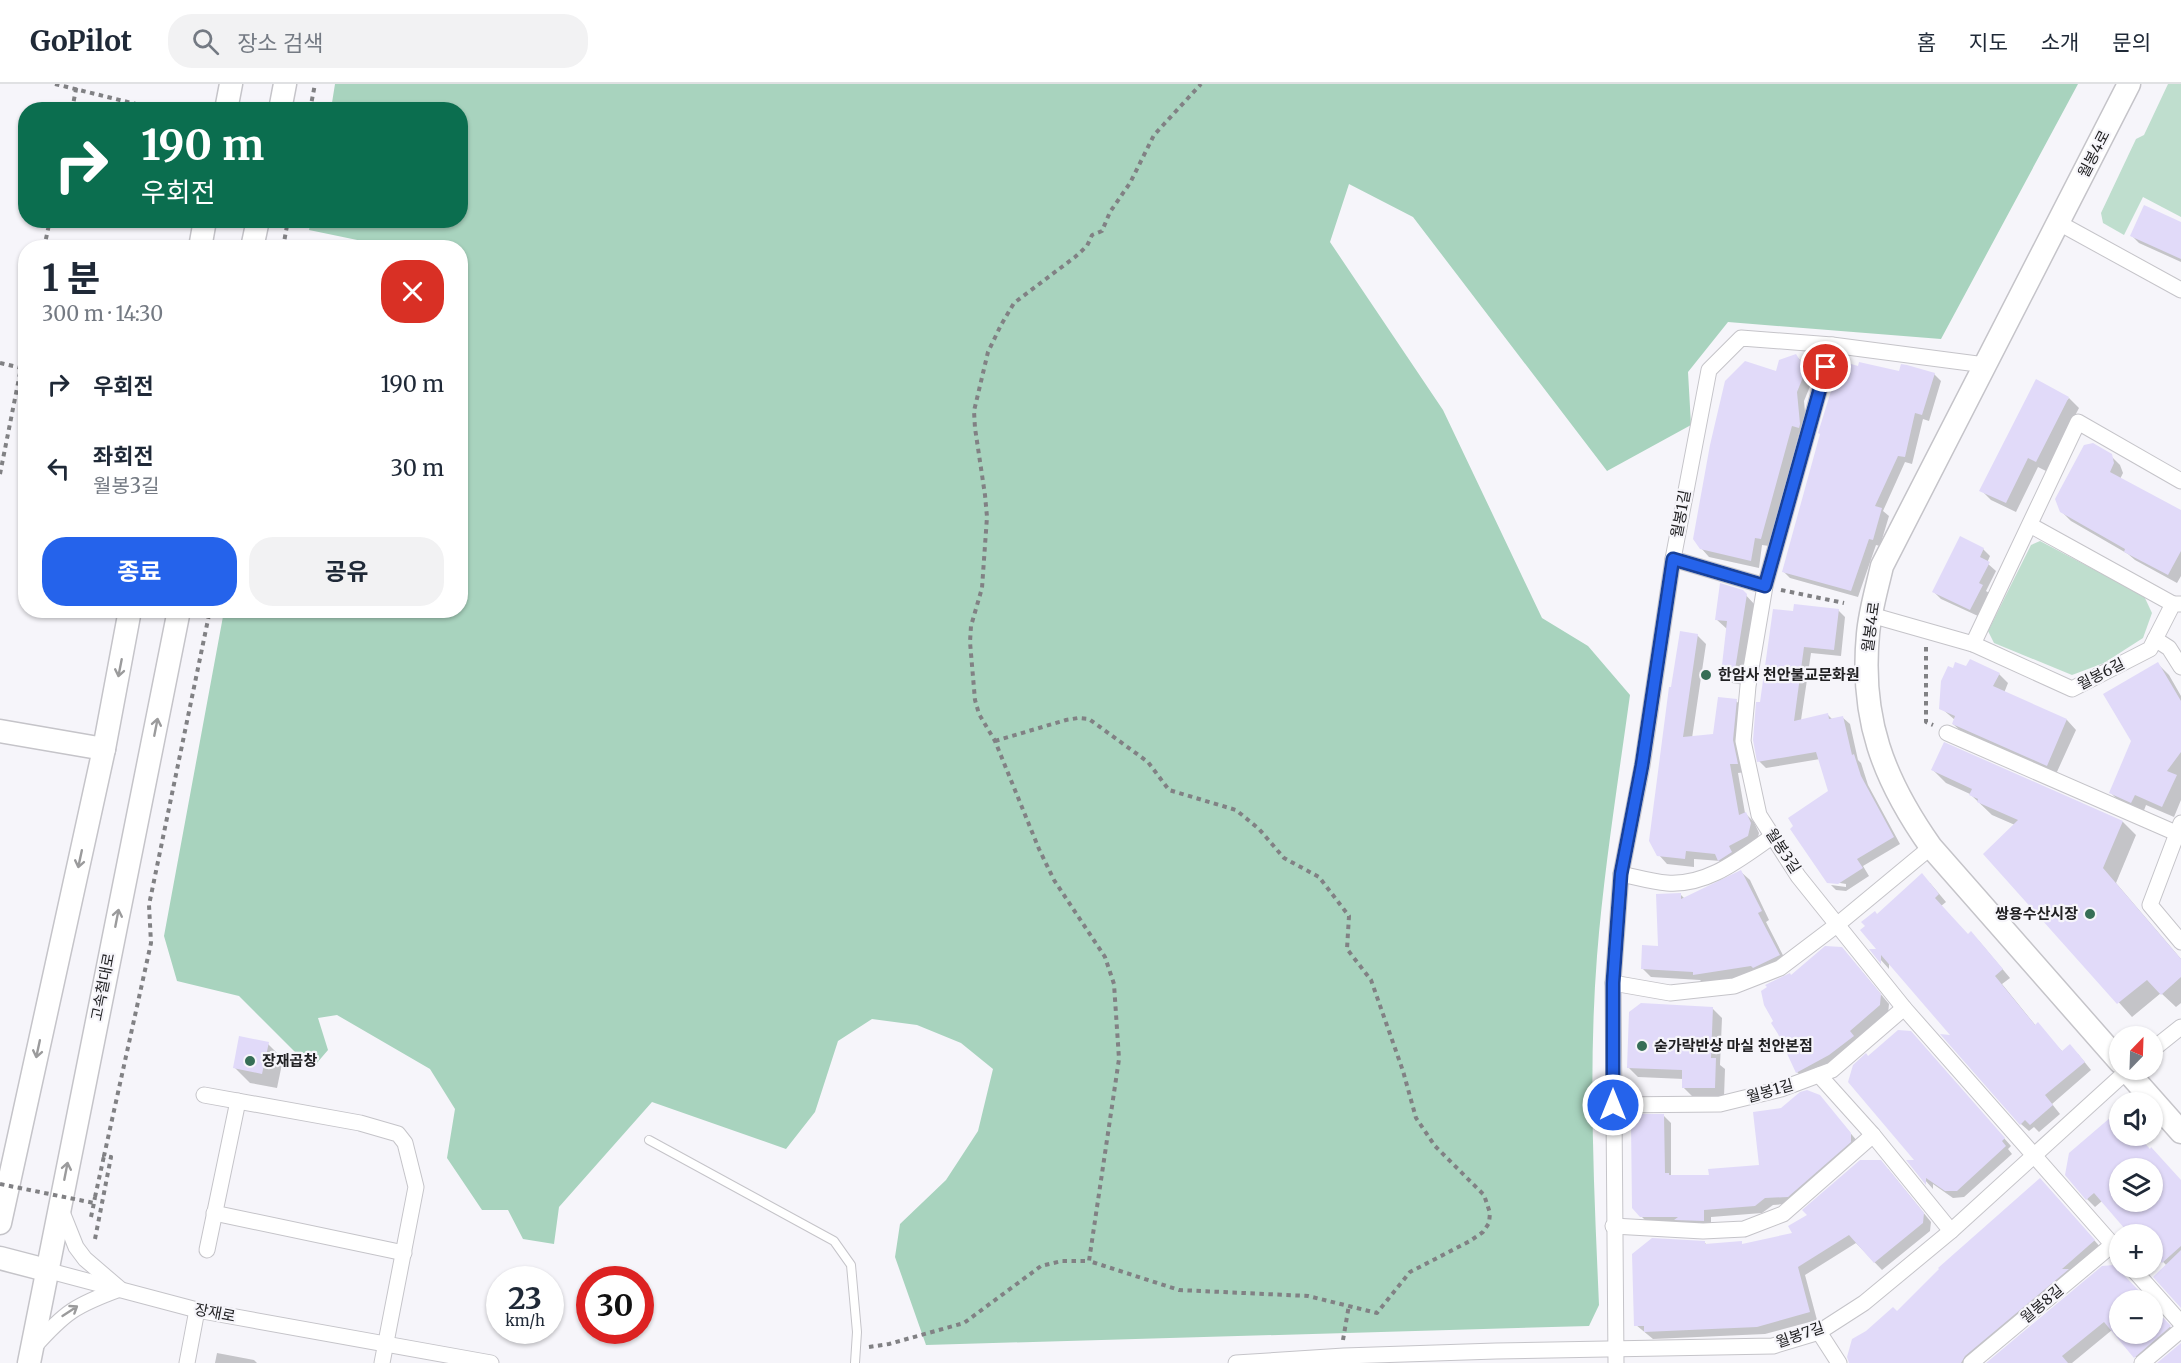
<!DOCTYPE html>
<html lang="ko">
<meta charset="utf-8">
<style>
:root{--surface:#fff;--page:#f2f2f3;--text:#1f2937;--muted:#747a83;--line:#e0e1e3;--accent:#2563eb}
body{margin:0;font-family:Merriweather,"Noto Sans KR",serif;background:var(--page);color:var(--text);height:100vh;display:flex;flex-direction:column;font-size:22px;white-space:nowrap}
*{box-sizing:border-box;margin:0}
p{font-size:20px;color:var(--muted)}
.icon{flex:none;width:33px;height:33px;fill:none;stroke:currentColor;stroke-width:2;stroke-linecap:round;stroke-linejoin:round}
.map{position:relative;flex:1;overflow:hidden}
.drawer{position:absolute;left:18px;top:156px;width:450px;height:378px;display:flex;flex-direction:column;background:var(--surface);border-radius:24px;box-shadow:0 2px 4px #0004}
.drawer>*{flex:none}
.hud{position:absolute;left:18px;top:18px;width:450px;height:126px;border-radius:24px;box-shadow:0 2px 4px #0004;background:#0b6e4f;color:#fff;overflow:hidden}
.needle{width:39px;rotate:23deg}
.fabs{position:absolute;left:2109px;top:942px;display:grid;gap:12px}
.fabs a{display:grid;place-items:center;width:54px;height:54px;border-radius:50%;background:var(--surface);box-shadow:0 2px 4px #0004;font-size:30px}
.speed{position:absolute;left:486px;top:1182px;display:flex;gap:12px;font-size:30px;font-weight:700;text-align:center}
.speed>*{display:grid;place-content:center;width:78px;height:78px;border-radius:50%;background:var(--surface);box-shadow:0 2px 4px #0004;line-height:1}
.speed small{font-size:15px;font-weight:400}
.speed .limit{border:9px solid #d22;background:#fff;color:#111}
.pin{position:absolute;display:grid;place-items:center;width:51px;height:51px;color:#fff;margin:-26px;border:3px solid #fff;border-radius:50%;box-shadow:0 2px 6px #0007}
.me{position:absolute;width:66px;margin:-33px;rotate:0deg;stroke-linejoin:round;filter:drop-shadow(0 0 4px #0008)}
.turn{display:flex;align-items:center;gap:21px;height:126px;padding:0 24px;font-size:27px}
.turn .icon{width:78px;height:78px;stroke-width:2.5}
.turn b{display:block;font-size:42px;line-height:51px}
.round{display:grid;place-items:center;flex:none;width:63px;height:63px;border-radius:24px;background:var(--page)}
.head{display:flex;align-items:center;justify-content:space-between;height:102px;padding:0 24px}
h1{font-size:36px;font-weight:700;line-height:45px}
.cta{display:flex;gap:12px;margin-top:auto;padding:12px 24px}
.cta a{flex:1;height:69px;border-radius:24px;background:var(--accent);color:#fff;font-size:24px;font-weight:700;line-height:69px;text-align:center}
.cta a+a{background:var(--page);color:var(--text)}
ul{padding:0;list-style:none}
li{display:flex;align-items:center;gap:18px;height:84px;padding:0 24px}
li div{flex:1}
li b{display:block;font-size:22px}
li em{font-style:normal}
header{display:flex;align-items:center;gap:36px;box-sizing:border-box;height:84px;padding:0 30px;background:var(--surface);border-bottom:2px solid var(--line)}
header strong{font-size:28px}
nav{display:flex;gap:33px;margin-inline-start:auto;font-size:21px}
.search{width:420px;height:54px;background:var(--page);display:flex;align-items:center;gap:15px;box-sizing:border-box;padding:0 21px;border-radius:24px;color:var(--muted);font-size:22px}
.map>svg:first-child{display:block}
.green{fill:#bfdece}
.forest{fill:#a8d3be}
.shadow{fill:#0003;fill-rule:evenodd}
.building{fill:#e1daf9;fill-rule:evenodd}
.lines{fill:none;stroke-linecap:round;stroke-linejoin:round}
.lane-casing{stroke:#c5c4c9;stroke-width:10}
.street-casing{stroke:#c5c4c9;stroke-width:17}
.secondary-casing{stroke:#c5c4c9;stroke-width:25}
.path{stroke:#818184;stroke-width:4;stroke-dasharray:4.5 4.5;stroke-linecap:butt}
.lane{stroke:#fff;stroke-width:8}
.street{stroke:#fff;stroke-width:15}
.secondary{stroke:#fff;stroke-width:22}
.path-bridge{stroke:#818184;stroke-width:4;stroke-dasharray:4.5 4.5;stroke-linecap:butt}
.oneway{stroke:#9b9b9c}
.route-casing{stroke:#184099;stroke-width:15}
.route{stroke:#2563eb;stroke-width:10}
.poi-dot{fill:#366e56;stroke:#f6f5fa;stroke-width:2}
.labels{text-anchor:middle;stroke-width:4.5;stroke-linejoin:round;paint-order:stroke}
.street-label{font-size:15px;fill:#212123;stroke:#f6f5fa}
.poi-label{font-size:15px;font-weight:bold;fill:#212123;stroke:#f6f5fa;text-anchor:start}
</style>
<header>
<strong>GoPilot</strong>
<div class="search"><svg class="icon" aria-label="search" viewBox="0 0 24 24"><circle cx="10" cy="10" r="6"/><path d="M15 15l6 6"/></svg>장소 검색</div>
<nav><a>홈</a><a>지도</a><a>소개</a><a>문의</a></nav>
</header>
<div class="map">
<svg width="2181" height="1279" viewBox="0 0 2181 1279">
<rect width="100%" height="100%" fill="#f6f5fa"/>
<!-- green -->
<g class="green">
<polygon points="2168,0 2181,0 2181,133 2143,113 2124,151 2103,139 2101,129 2136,55 2144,51"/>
<polygon points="2040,457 2144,512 2152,529 2143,554 2104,579 2072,591 1994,559 1988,547 2031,461"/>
</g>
<!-- forest -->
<path class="forest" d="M335,0h1743l-137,255 -213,-17 -40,50 3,53 -84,46 -194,-254 -64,-33 -19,58 113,168 99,208 46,28 42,49c-12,87 -26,174 -33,261 -9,116 -3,233 2,349l-10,21 -663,19 -31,-88 5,-33 46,-44 32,-49 15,-62 -32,-26 -44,-18 -45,-6 -34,22 -23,71 -29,37 -134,-47 -93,105 -5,37 -31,-5 -15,-29h-26l-35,-52 8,-49 -25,-40 -93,-54 -19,3 10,32 -12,14 -18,-9 -59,-59 -62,-15 -13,-45 60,-325 236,-1v-362l-69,-1 -82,-17 2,-9 149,-1v-110l-129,-1z"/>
<!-- shadow -->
<g class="shadow">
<polygon points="2181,139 2181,178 2139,159 2131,151"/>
<polygon points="1796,272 1804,280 1813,295 1804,317 1807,349 1807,351 1799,349 1769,462 1762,461 1759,484 1709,473 1701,464 1777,288"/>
<polygon points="1900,289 1934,290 1941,297 1929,337 1923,335 1912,380 1905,378 1883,427 1889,432 1880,462 1876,461 1858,513 1790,494 1783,487"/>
<polygon points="2069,314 2079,324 2046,387 2038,383 2016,428 1991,416 1981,406"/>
<polygon points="2111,372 2120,381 2123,389 2120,395 2181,428 2181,492 2177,499 2135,476 2128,470 2071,437 2061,427"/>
<polygon points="1983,465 1990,472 1987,479 1996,487 1986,507 1989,509 1978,532 1941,515 1934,508"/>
<polygon points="1742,507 1756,522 1744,601 1732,599 1722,589 1727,545 1716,535"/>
<polygon points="1838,526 1845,533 1841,572 1811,569 1801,636 1828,631 1832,635 1842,633 1850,640 1858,676 1861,679 1868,701 1900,760 1863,782 1869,792 1846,807 1836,806 1831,801 1846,803 1846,800 1828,797 1830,708 1820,675 1766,684 1759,677 1761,620 1794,529"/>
<polygon points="1697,551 1706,560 1692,654 1714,651 1736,617 1745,625 1746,688 1738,689 1745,729 1754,738 1759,749 1756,761 1728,784 1721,777 1694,775 1694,783 1667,780 1659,771 1672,605"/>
<polygon points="2157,579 2169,591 2181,612 2181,716 2174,733 2146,721 2143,729 2122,720 2111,709 2132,657"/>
<polygon points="1999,590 2008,599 2004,609 2067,636 2076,646 2056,690 1963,649 1953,640 1955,636 1941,624"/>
<polygon points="1933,686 2123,738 2136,751 2116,799 2181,875 2181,919 2176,923 2161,909 2132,933 1985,770 2015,741 1992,731 1970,710 1946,699"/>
<polygon points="1741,788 1750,796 1769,836 1766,838 1788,881 1761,890 1703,899 1700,896 1651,893 1642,884 1660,863 1681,811 1685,815"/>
<polygon points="1930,799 1946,818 1941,822 1969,852 1979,857 2010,894 2002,900 2036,942 2063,968 2078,970 2091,986 2052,1020 2060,1030 2039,1048 2034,1043 2029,1047 2021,1040 1954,953 1889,878 1889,885 1872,866 1880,867 1877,832"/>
<polygon points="1842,864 1889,920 1888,930 1862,962 1806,997 1797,988 1791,893"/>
<polygon points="1712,924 1722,934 1720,981 1725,985 1724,1013 1693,1013 1683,1003 1684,995 1638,993 1629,984"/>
<polygon points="1918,956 2011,1062 2008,1065 2012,1070 1964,1113 1953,1114 1933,1100 1933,1105 1909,1078 1918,1078 1868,974"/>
<polygon points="268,960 283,975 277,1004 250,999 235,984"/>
<polygon points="1819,1012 1858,1058 1796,1119 1773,1121 1762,1129 1711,1133 1711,1144 1649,1140 1641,1132 1664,1032 1671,1039 1671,1092 1710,1092 1760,1082 1782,1026"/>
<path d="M2120,1052h17l44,47v123l-14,-40 -15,-16v-16h-13l-2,-2 -4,2 -31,-33 -7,6 -8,-8zM2120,1084h32v34h-32z"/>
<polygon points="1888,1085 1931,1138 1930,1147 1882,1186 1856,1159 1805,1191 1817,1236 1765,1250 1653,1255 1636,1241 1704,1158 1707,1161 1741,1159 1744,1162 1794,1150"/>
<polygon points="2048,1104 2102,1165 1973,1279 1850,1279 1897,1228"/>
<polygon points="2122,1191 2146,1216 2120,1216 2120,1250 2152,1250 2152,1224 2178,1251 2141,1279 2112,1246 2072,1279 1989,1279"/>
<polygon points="217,1269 254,1276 257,1279 215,1279"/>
</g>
<!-- building -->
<g class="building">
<polygon points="2144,121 2181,138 2181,175 2130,152"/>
<polygon points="1796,270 1806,286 1797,308 1800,340 1799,344 1792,342 1761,455 1755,454 1751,477 1700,465 1693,455 1710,361 1725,297 1745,277 1776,287 1779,276"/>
<polygon points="1859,278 1899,287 1901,280 1907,281 1935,289 1922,331 1915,329 1905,373 1898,372 1875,422 1882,424 1873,456 1869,455 1851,507 1782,488 1820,350 1818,349 1837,288 1851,280 1858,282"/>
<polygon points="2036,295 2069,313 2036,378 2028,374 2006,419 1979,407"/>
<polygon points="2093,359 2112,370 2114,379 2110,388 2181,426 2181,467 2168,491 2124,468 2125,465 2060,428 2055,415 2084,361"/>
<polygon points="1960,452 1984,464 1980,473 1990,478 1979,499 1983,501 1970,526 1932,508"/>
<polygon points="1720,499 1743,506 1747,510 1734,592 1721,590 1727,537 1715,536"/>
<polygon points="1794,520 1839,525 1834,566 1804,563 1794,637 1828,629 1829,635 1843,632 1852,671 1854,670 1861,692 1894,753 1857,775 1863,784 1838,800 1827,799 1790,745 1793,742 1788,734 1828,707 1816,668 1757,678 1753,656 1756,618 1760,618 1773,525 1793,527"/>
<polygon points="1680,547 1698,550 1683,653 1713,650 1718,613 1737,615 1733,656 1738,680 1730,680 1739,731 1746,728 1751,739 1748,752 1729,762 1732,768 1718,777 1715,770 1686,767 1685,775 1657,772 1649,757 1669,603 1671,603"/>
<polygon points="1970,575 2000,589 1993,602 2067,635 2047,682 1952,640 1955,632 1939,625 1941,597 1948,582 1953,584 1955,578 1966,582"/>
<polygon points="2158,578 2181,617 2181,668 2167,687 2177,691 2162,723 2135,711 2131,719 2109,709 2131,657 2103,610"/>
<polygon points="1944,658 2123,737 2103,784 2181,875 2181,893 2161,911 2147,896 2117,920 1983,770 2018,736 1977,718 1978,715 1969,711 1972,705 1931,686"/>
<polygon points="1741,786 1762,827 1758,829 1780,871 1753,884 1751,882 1693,891 1693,888 1641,885 1642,861 1658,862 1656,810 1681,809 1681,815"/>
<polygon points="1922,789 1939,810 1935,814 1968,850 1971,847 2003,885 1995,892 2035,941 2038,938 2062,967 2070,960 2085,978 2045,1011 2053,1021 2030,1041 2025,1036 2020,1041 1940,950 1950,951 1881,871 1881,880 1869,865 1876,865 1860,846 1865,842 1861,838 1875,827 1877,830"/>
<polygon points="1825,862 1842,863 1881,910 1880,921 1850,947 1854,952 1829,971 1796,989 1778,950 1771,939 1773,937 1764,921 1761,907 1767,903 1765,901 1790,889 1791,891"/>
<polygon points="1641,919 1713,923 1711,974 1716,974 1715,1004 1682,1004 1682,986 1627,984 1629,928"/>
<polygon points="1898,946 1911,947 2005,1054 2002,1057 2006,1062 1957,1107 1945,1107 1926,1094 1926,1101 1906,1076 1914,1076 1848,998 1853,981 1866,969 1868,972"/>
<polygon points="239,952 269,958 262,990 233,984"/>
<polygon points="1807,1006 1820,1011 1851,1049 1851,1058 1788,1113 1765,1114 1755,1122 1704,1126 1704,1137 1674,1136 1678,1133 1640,1133 1632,1124 1631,1040 1639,1030 1664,1030 1665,1089 1669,1089 1669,1091 1709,1091 1708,1085 1759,1081 1753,1028 1781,1024 1800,1008"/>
<path d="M2111,1033l9,4v15h18l12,13 1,-2 30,33v66l-19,17 -10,-11v-18h-15l-8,-9 -4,4 -31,-36 -8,7 -21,-25 4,-22zM2120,1084h32v34h-32z"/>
<polygon points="1860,1076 1881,1076 1924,1129 1923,1139 1874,1179 1849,1151 1798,1183 1810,1228 1757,1243 1644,1248 1644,1242 1634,1242 1632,1170 1652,1154 1705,1157 1705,1160 1742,1157 1742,1160 1792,1149 1788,1142 1807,1131 1802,1126"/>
<polygon points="2040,1094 2095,1156 2062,1185 2069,1185 1965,1272 1961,1279 1849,1279 1847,1273 1852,1255 1866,1247 1893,1223 1897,1227 1939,1185 1938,1184"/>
<polygon points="2181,1166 2181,1224 2153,1193"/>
<polygon points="2114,1181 2148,1216 2120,1216 2120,1250 2152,1250 2152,1222 2171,1242 2134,1274 2104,1238 2062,1272 2068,1279 1986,1279 2102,1182"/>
<polygon points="2181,1259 2181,1279 2157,1279"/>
</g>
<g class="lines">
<!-- lane casing -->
<g class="lane-casing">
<polyline id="lane" points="649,1056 834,1157 851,1181 857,1248 855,1279"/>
</g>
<!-- street casing -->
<g class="street-casing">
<g id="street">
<polyline points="2059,139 2181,206"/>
<polyline points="1832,261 1765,502 1748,602 1743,657 1759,731 1798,792 1904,924 2120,1169"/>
<polyline points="2030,441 2173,520"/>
<polyline points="1673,475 1765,502"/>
<polyline points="1871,531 1973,560 2072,605 2150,565 2173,520 2181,520"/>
<polyline points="2155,555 2169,564 2181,583"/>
<polyline points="1973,560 2078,338 2181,397"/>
<polyline points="1947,649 2176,749"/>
<polyline points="2181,739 2150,821 2181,858"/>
<path d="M1621,790c15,3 31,8 46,9 41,3 74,-25 106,-47"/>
<polyline points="1613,899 1670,909 1734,902 1780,884 1838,840 1931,763"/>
<polyline points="2152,966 2181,943"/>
<polyline points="1819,991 1873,1051 1951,1147"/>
<polyline points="204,1011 360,1039 398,1050 405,1059 416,1103 382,1279"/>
<polyline points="1613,1021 1720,1020 1781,1005 1832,986 1904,924"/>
<polyline points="214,1129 404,1169"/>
<polyline points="1613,1142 1703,1147 1744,1145 1783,1130 1873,1051"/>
<polyline points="207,1166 238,1017"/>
<polyline points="2132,1184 2181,1239"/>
<polyline points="46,1186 197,1226 491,1279"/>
<polyline points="1819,1248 1839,1279"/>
<path d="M34,1263c31,-35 42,-42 86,-58l-35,-30 -9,-12 -16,-40"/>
<polyline points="187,1279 197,1226"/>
<polyline points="1236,1279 1344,1272 1496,1267 1773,1262 1819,1248 1864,1219 1951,1147 2128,986"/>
<polyline points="1616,1279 1613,899 1621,790 1642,682 1673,475 1709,286 1741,254 1832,261 1985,281"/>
<polyline points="1971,1279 2112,1161"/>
<polyline points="2142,1279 2181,1246"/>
</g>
</g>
<!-- secondary casing -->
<g class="secondary-casing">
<g id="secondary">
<polyline points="226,26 231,0"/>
<polyline points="280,26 285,0"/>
<polyline points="200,164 205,136"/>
<polyline points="252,164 258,136"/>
<polyline points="0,647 104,665"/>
<path d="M2120,978l-189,-215c-48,-68 -71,-129 -63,-213 2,-23 9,-46 14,-68l247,-482"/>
<polyline points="2126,986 2181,1048"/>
<polyline points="0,1139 104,665 130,526"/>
<polyline points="0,1174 46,1186"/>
<polyline points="29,1279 179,526"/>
</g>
</g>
<!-- path -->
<g class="path">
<polyline points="55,0 160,26"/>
<polyline points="72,26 77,0"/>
<polyline points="310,26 315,0"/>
<polyline points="44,164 50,136"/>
<polyline points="283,164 288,136"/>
<polyline points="0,279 26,285"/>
<polyline points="0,390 26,259"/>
<polyline points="1781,506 1844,519"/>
<polyline points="1926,563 1926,638 1933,641"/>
<polyline points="995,657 1066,636 1078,634 1089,635 1148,678 1169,706 1236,726 1259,745 1284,774 1319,793 1349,832 1347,865 1371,896 1403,987 1416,1034 1435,1062 1484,1111 1490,1129 1489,1139 1483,1148 1470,1157 1410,1188 1377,1229 1308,1212 1179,1206 1089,1177"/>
<polyline points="95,1113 104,1072"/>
<polyline points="91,1133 94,1119"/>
<polyline points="95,1155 111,1073 104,1072 151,859 149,821 210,526"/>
<polyline points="1343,1256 1349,1221"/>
<polyline points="869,1263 889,1260 964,1239 1041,1182 1062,1177 1089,1177 1119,975 1114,900 1105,873 1054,796 1039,765 995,657 979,630 975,616 970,558 971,542 982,504 987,433 985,411 975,344 974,327 988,268 1001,241 1014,219 1075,173 1087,162 1092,151 1102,147 1110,128 1130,99 1154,51 1201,0"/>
</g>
<!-- lane -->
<use href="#lane" class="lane"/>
<!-- street -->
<use href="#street" class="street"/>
<!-- secondary -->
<use href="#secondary" class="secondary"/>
<!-- path-bridge -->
<polyline class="path-bridge" points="0,1100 94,1119 95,1113"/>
</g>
<!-- one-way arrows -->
<defs><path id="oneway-shaft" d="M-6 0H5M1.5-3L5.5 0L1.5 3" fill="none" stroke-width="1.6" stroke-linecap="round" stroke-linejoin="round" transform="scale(1.5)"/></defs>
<g class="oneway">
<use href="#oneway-shaft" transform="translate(120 584) rotate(101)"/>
<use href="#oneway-shaft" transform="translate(156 643) rotate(-79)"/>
<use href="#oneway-shaft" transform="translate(80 775) rotate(102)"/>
<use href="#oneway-shaft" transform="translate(117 834) rotate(-79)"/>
<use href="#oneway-shaft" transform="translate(38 965) rotate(102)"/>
<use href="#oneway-shaft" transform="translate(66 1087) rotate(-79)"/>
<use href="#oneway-shaft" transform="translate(70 1227) rotate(-33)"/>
</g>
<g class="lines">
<!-- route casing -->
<g class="route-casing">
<polyline id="route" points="1613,1021 1613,899 1621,790 1642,681 1673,475 1765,502 1826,283"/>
</g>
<!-- route -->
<use href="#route" class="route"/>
</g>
<!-- markers -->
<g class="poi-dot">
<circle cx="1706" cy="591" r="6"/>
<circle cx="2090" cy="830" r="6"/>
<circle cx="1642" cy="962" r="6"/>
<circle cx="250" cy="977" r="6"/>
</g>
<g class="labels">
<!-- street labels -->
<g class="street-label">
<text transform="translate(2094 70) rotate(-63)" y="5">월봉4로</text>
<text transform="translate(1681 430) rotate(-79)" y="5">월봉1길</text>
<text transform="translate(1871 543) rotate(-82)" y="5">월봉4로</text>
<text transform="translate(2101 590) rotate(-27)" y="5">월봉6길</text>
<text transform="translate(1783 767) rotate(57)" y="5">월봉3길</text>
<text transform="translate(103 903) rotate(-79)" y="5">고속철대로</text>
<text transform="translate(1770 1007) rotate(-16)" y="5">월봉1길</text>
<text transform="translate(2042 1220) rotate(-40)" y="5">월봉8길</text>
<text transform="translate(215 1229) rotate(11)" y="5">장재로</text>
<text transform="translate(1800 1251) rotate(-19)" y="5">월봉7길</text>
</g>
<!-- poi labels -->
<g class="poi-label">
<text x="1718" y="596">한암사 천안불교문화원</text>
<text x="2078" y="835" text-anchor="end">쌍용수산시장</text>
<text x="1654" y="967">숟가락반상 마실 천안본점</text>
<text x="262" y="982">장재곱창</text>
</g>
</g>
</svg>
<div class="fabs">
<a><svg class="needle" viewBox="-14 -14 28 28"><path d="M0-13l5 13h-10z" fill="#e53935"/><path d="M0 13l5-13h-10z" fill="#747a83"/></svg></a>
<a><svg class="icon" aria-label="sound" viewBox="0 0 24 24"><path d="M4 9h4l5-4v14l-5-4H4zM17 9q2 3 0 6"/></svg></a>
<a><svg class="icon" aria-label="layers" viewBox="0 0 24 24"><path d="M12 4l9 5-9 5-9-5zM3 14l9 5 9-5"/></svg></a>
<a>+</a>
<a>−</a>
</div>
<div class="speed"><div>23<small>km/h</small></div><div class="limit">30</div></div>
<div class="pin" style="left:1826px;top:283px;background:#d93025"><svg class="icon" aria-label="arrive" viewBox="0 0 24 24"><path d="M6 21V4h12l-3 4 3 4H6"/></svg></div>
<svg class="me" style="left:1613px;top:1021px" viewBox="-20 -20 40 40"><circle r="17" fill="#2563eb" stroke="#fff" stroke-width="3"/><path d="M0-11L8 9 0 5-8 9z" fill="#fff"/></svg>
<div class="hud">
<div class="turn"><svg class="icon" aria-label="right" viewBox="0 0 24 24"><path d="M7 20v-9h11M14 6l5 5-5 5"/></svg><div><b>190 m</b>우회전</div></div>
</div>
<section class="drawer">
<div class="head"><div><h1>1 분</h1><p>300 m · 14:30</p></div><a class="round" style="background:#d93025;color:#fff"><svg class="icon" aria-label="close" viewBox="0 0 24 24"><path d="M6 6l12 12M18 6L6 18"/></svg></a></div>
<ul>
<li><svg class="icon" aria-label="right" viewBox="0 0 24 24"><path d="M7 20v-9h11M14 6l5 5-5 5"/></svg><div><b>우회전</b></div><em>190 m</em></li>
<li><svg class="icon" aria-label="left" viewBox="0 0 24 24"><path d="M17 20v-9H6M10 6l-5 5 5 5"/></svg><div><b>좌회전</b><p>월봉3길</p></div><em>30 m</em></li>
</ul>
<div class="cta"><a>종료</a><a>공유</a></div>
</section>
</div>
